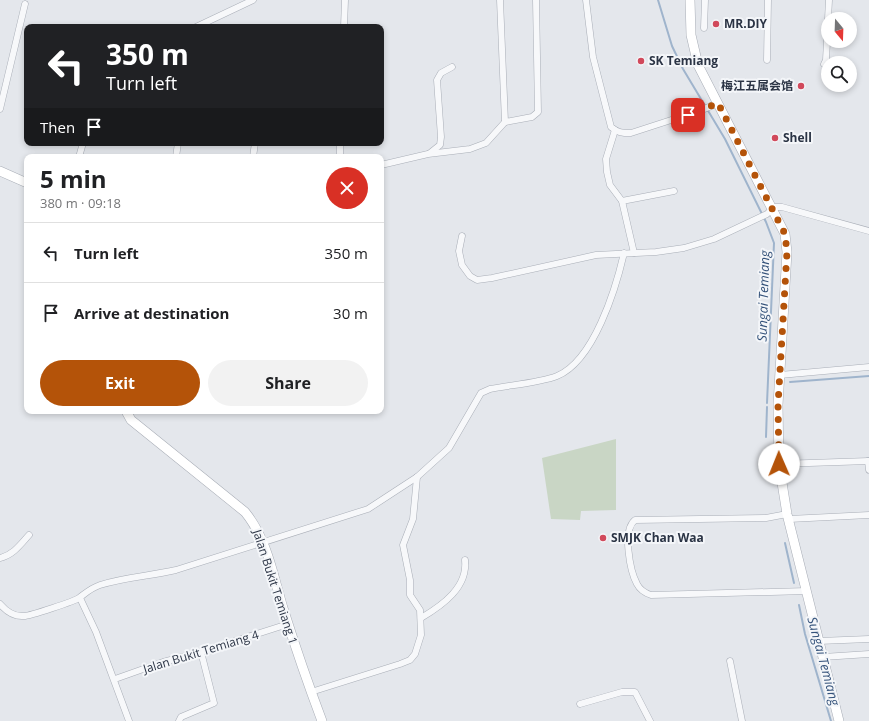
<!DOCTYPE html>
<meta charset="utf-8">
<style>
:root{--surface:#fff;--page:#f2f2f2;--text:#202124;--muted:#757577;--line:#e0e0e0;--accent:#b45309}
body{margin:0;font-family:"Open Sans","Noto Sans SC",sans-serif;background:var(--page);color:var(--text);height:100vh;display:flex;flex-direction:column;font-size:15px;white-space:nowrap}
*{box-sizing:border-box;margin:0}
p{font-size:13px;color:var(--muted)}
.icon{flex:none;width:22px;height:22px;fill:none;stroke:currentColor;stroke-width:2;stroke-linecap:round;stroke-linejoin:round}
.map{position:relative;flex:1;overflow:hidden}
.drawer{position:absolute;left:24px;top:154px;width:360px;height:260px;display:flex;flex-direction:column;background:var(--surface);border-radius:8px;box-shadow:0 2px 6px #0003}
.drawer>*{flex:none}
.banner{position:absolute;left:24px;top:24px;width:360px;height:122px;border-radius:8px;box-shadow:0 2px 6px #0003;background:#202124;color:#fff;overflow:hidden}
.needle{width:26px;rotate:161deg}
.fabs{position:absolute;left:821px;top:12px;display:grid;gap:8px}
.fabs a{display:grid;place-items:center;width:36px;height:36px;border-radius:50%;background:var(--surface);box-shadow:0 2px 6px #0003;font-size:20px}
.pin{position:absolute;display:grid;place-items:center;width:34px;height:34px;color:#fff;margin:-17px;border-radius:8px;box-shadow:0 2px 6px #0006}
.me{position:absolute;width:44px;margin:-22px;rotate:359deg;stroke-linejoin:round;filter:drop-shadow(0 0 3px #0008)}
.turn{display:flex;align-items:center;gap:14px;height:84px;padding:0 16px;font-size:18px}
.turn .icon{width:52px;height:52px;stroke-width:2.5}
.turn b{display:block;font-size:28px;line-height:34px}
.then{display:flex;align-items:center;height:38px;padding:0 16px;background:#0003;gap:8px;font-size:15px}
.round{display:grid;place-items:center;flex:none;width:42px;height:42px;border-radius:21px;background:var(--page)}
.overview{display:flex;align-items:center;justify-content:space-between;height:68px;padding:0 16px}
h1{font-size:24px;font-weight:700;line-height:30px}
.action{display:flex;gap:8px;margin-top:auto;padding:8px 16px}
.action a{flex:1;height:46px;border-radius:24px;background:var(--accent);color:#fff;font-size:16px;font-weight:700;line-height:46px;text-align:center}
.action a+a{background:var(--page);color:var(--text)}
ul{padding:0;list-style:none}
li{display:flex;align-items:center;gap:12px;height:60px;padding:0 16px;border-top:1px solid var(--line)}
li div{flex:1}
li b{display:block;font-size:15px}
li em{font-style:normal}
.map>svg:first-child{display:block}
.green{fill:#c9d6c5}
.lines{fill:none;stroke-linecap:round;stroke-linejoin:round}
.stream{stroke:#9fb4cc;stroke-width:2}
.street-casing{stroke:#a9aeb7;stroke-width:7}
.secondary-casing{stroke:#a9aeb7;stroke-width:10}
.street{stroke:#f7f8fa;stroke-width:6}
.secondary{stroke:#fff;stroke-width:9}
.route{stroke:#b45309;stroke-width:7;stroke-dasharray:0 12.6}
.poi-dot{fill:#d1495b;stroke:#f4f6f9;stroke-width:1.5}
.labels{text-anchor:middle;stroke-width:4;stroke-linejoin:round;paint-order:stroke}
.poi-label{font-size:12px;font-weight:bold;fill:#2b3445;stroke:#f4f6f9;text-anchor:start}
.street-label{font-size:12px;fill:#2b3445;stroke:#f4f6f9}
.water-label{font-size:13px;font-style:italic;fill:#34527a;stroke:#f4f6f9}
</style>
<div class="map">
<svg width="869" height="721" viewBox="0 0 869 721">
<rect width="100%" height="100%" fill="#e4e7ec"/>
<!-- green -->
<polygon class="green" points="616,439 616,510 581,511 580,520 551,519 542,458"/>
<g class="lines">
<!-- stream -->
<g class="stream">
<polyline points="658,0 672,46 683,69 725,139 766,222 774,243 767,403"/>
<polyline points="790,382 869,376"/>
<polyline points="766,437 767,407"/>
<polyline points="785,543 794,583"/>
<polyline points="799,605 805,634 831,721"/>
</g>
<!-- street casing -->
<g class="street-casing">
<g id="street">
<path d="M586,0l7,57 18,70c7,6 11,6 20,6l71,-23 16,-7"/>
<polyline points="828,19 829,0"/>
<polyline points="196,27 253,0"/>
<polyline points="344,27 345,0"/>
<polyline points="704,28 705,0"/>
<polyline points="767,60 768,0"/>
<polyline points="824,64 826,60 828,22"/>
<polyline points="0,109 25,4"/>
<polyline points="505,122 532,117 538,112 536,0"/>
<polyline points="615,130 606,159 607,172 610,185 622,201 634,253"/>
<polyline points="430,153 440,145 441,137 437,80 441,73 452,67"/>
<polyline points="79,157 83,143"/>
<polyline points="176,157 178,143"/>
<polyline points="253,157 255,143"/>
<polyline points="340,157 340,143"/>
<polyline points="381,165 428,154 470,149 486,143 505,122 500,0"/>
<polyline points="622,201 674,191"/>
<polyline points="462,236 459,251 462,265 470,276 477,280 492,278 596,255 656,252 684,248 714,239 767,214 774,207 782,207 869,231"/>
<polyline points="780,375 869,367"/>
<polyline points="868,461 869,470"/>
<polyline points="779,464 869,461"/>
<path d="M787,514l-21,4 -131,2c-13,10 -5,51 2,64 3,6 8,9 14,11l156,-4"/>
<polyline points="789,519 869,515"/>
<path d="M0,558c13,-3 20,-13 29,-23"/>
<polyline points="80,598 96,632 129,721"/>
<path d="M0,604c6,7 14,13 24,12 6,0 51,-15 55,-18 8,-6 12,-10 21,-13 25,-8 50,-9 76,-15l192,-61 49,-32 32,-29 32,-55 9,-4c20,-4 49,-6 67,-13 37,-15 59,-88 67,-123"/>
<path d="M421,618c22,-13 47,-31 44,-58"/>
<polyline points="819,641 869,639"/>
<polyline points="823,657 869,654"/>
<polyline points="730,661 742,721"/>
<polyline points="115,679 163,662 201,652 288,624"/>
<polyline points="311,692 400,664 410,660 415,654 421,635 420,610 410,595 410,580 403,545 413,519 417,477"/>
<polyline points="580,704 622,692 635,692 650,721"/>
<polyline points="179,721 181,717 214,703 201,652"/>
</g>
</g>
<!-- secondary casing -->
<g class="secondary-casing">
<g id="secondary">
<polyline points="690,0 691,35 698,65 785,234 787,252 778,405 779,464 787,514 839,721"/>
<polyline points="0,171 27,183"/>
<path d="M126,411l5,9 114,92c22,27 28,63 38,96 12,38 25,76 39,113"/>
</g>
</g>
<!-- street -->
<use href="#street" class="street"/>
<!-- secondary -->
<use href="#secondary" class="secondary"/>
</g>
<g class="lines">
<!-- route -->
<polyline class="route" points="688,115 718,103 785,234 787,252 778,405 779,464"/>
</g>
<!-- markers -->
<g class="poi-dot">
<circle cx="716" cy="24" r="4"/>
<circle cx="641" cy="61" r="4"/>
<circle cx="801" cy="86" r="4"/>
<circle cx="775" cy="138" r="4"/>
<circle cx="603" cy="538" r="4"/>
</g>
<g class="labels">
<!-- poi labels -->
<g class="poi-label">
<text x="724" y="28">MR.DIY</text>
<text x="649" y="65">SK Temiang</text>
<text x="793" y="90" text-anchor="end">梅江五属会馆</text>
<text x="783" y="142">Shell</text>
<text x="611" y="542">SMJK Chan Waa</text>
</g>
<!-- street labels -->
<g class="street-label">
<text transform="translate(275 587) rotate(72)" y="4">Jalan Bukit Temiang 1</text>
<text transform="translate(201 652) rotate(-17)" y="4">Jalan Bukit Temiang 4</text>
</g>
<!-- water labels -->
<g class="water-label">
<text transform="translate(763 296) rotate(-88)" y="5">Sungai Temiang</text>
<text transform="translate(824 661) rotate(75)" y="5">Sungai Temiang</text>
</g>
</g>
</svg>
<div class="fabs">
<a><svg class="needle" viewBox="-14 -14 28 28"><path d="M0-13l5 13h-10z" fill="#e53935"/><path d="M0 13l5-13h-10z" fill="#757577"/></svg></a>
<a><svg class="icon" aria-label="search" viewBox="0 0 24 24"><circle cx="10" cy="10" r="6"/><path d="M15 15l6 6"/></svg></a>
</div>
<div class="pin" style="left:688px;top:115px;background:#d93025"><svg class="icon" aria-label="arrive" viewBox="0 0 24 24"><path d="M6 21V4h12l-3 4 3 4H6"/></svg></div>
<svg class="me" style="left:779px;top:464px" viewBox="-20 -20 40 40"><circle r="19" fill="#fff"/><path d="M0-13L10 11 0 6-10 11z" fill="#b45309"/></svg>
<div class="banner">
<div class="turn"><svg class="icon" aria-label="left" viewBox="0 0 24 24"><path d="M17 20v-9H6M10 6l-5 5 5 5"/></svg><div><b>350 m</b>Turn left</div></div>
<div class="then">Then<svg class="icon" aria-label="arrive" viewBox="0 0 24 24"><path d="M6 21V4h12l-3 4 3 4H6"/></svg></div>
</div>
<section class="drawer">
<div class="overview"><div><h1>5 min</h1><p>380 m · 09:18</p></div><a class="round" style="background:#d93025;color:#fff"><svg class="icon" aria-label="close" viewBox="0 0 24 24"><path d="M6 6l12 12M18 6L6 18"/></svg></a></div>
<ul>
<li><svg class="icon" aria-label="left" viewBox="0 0 24 24"><path d="M17 20v-9H6M10 6l-5 5 5 5"/></svg><div><b>Turn left</b></div><em>350 m</em></li>
<li><svg class="icon" aria-label="arrive" viewBox="0 0 24 24"><path d="M6 21V4h12l-3 4 3 4H6"/></svg><div><b>Arrive at destination</b></div><em>30 m</em></li>
</ul>
<div class="action"><a>Exit</a><a>Share</a></div>
</section>
</div>
